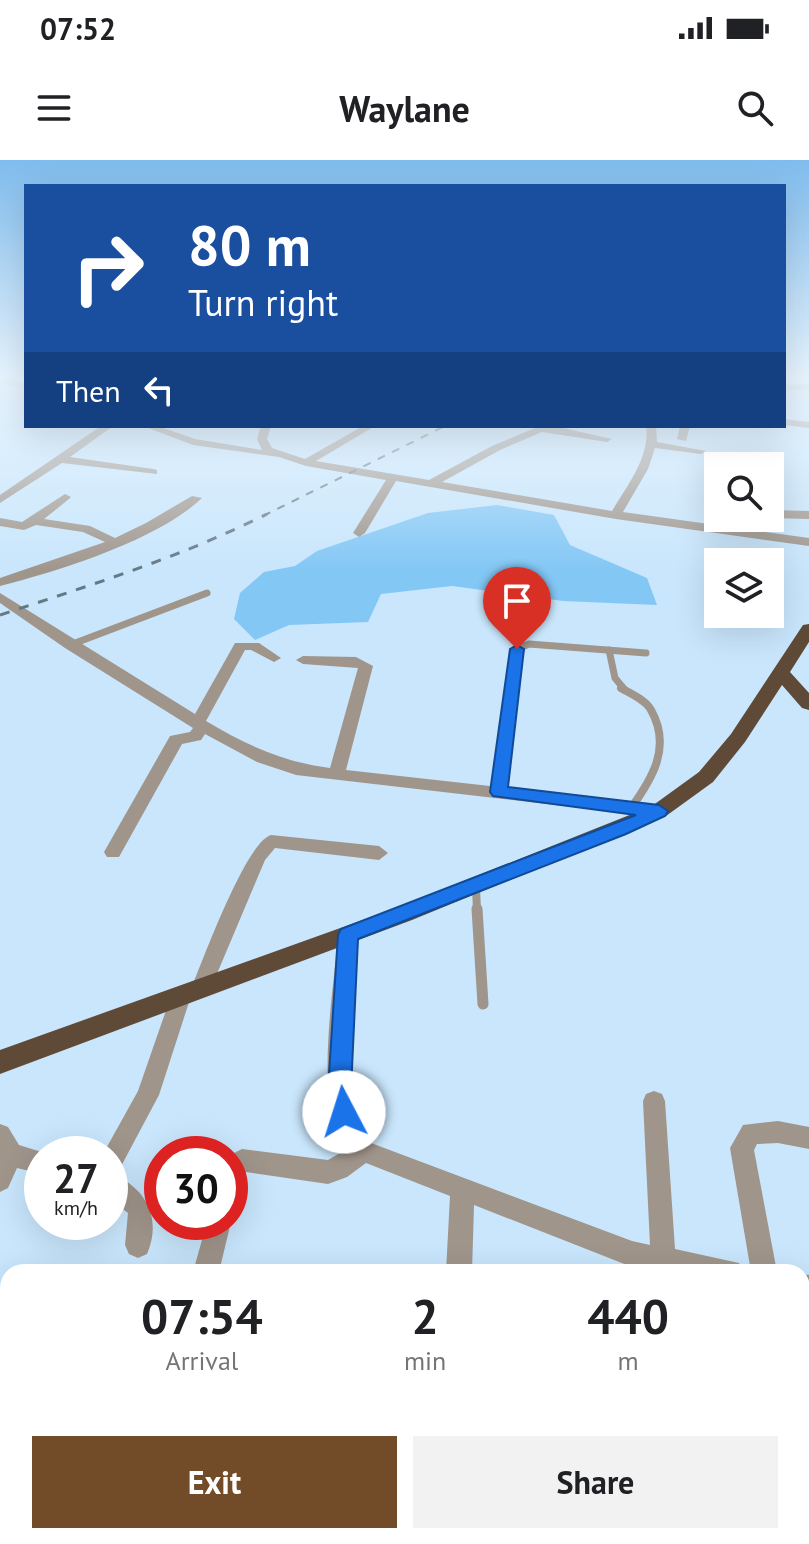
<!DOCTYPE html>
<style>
:root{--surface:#fff;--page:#f2f2f2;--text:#202124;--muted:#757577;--accent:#724c29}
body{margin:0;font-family:"PT Sans",sans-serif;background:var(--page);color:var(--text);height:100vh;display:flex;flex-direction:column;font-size:30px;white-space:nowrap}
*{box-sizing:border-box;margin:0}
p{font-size:26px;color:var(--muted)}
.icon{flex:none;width:44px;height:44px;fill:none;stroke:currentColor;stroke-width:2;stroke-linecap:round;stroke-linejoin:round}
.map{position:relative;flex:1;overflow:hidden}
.details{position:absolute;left:0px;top:1104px;width:810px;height:280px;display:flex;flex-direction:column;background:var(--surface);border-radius:24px 24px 0 0;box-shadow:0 8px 32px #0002}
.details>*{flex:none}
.top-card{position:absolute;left:24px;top:24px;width:762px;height:244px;border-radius:0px;box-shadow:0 8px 32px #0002;background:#1a4fa0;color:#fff;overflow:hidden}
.controls{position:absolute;left:704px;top:292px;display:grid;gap:16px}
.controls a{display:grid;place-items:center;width:80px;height:80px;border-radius:0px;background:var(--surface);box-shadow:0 8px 32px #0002;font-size:40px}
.speed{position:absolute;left:24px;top:976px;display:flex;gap:16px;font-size:40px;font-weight:700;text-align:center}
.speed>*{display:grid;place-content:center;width:104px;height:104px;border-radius:50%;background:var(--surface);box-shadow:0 8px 32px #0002;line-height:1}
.speed small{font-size:20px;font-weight:400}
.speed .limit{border:12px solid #d22;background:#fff;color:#111}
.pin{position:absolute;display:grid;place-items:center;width:68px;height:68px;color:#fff;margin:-82px -34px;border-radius:50% 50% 50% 0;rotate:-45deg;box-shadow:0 0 8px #0007}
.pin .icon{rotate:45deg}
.me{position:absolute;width:88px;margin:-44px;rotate:355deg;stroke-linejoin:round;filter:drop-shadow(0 0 6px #0008)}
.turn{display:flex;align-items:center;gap:28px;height:168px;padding:0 32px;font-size:36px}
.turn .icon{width:104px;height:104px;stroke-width:2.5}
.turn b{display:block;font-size:56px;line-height:68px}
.then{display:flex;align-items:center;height:76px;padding:0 32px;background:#0003;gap:16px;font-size:30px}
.eta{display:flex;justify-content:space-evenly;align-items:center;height:136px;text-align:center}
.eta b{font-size:48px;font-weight:600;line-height:56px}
.button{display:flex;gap:16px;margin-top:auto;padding:16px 32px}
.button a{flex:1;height:92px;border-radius:0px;background:var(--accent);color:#fff;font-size:32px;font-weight:600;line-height:92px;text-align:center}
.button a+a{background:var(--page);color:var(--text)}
.status{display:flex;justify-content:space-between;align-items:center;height:56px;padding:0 40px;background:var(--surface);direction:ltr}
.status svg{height:22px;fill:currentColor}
header{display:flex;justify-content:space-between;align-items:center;height:104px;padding:0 32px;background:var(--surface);font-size:36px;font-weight:600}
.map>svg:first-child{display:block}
.water{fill:#83c7f5}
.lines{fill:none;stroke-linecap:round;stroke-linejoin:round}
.service-far2{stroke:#a0958b;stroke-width:7}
.service-far1{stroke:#a0958b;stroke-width:8}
.service{stroke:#a0958b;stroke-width:11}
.minor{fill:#a0958b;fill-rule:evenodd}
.trunk{fill:#5f4a38;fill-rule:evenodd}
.rail-far1{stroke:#657885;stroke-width:2;stroke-dasharray:8 8;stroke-linecap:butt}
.rail{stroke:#657885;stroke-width:3;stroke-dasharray:10 10;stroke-linecap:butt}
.route{fill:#1a73e8;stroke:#114b97;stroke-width:2}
</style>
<div class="status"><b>07:52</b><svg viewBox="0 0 49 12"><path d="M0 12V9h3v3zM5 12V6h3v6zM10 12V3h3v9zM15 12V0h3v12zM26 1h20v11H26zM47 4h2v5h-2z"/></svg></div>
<header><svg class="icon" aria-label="menu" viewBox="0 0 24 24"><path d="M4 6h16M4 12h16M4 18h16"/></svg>Waylane<svg class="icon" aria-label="search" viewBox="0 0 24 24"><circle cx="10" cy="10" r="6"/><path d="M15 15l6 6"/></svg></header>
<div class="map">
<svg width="809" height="1384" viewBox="0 0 809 1384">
<rect width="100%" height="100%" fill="#c9e6fc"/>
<!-- water -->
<polygon class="water" points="497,345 554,355 570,385 647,418 657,445 563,441 452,426 381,434 368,462 289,465 255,480 234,459 240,433 264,412 295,406 317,391 428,353"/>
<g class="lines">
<!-- service-far2 -->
<g class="service-far2">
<polyline points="70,485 207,433"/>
<polyline points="609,490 615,518 625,530"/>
<polyline points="512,530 517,489 529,484 646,493"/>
</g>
<!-- service-far1 -->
<g class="service-far1">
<path d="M621,528c10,6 25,12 30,22 21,37 1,69 -20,98"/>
<polyline points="499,632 512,528"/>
<polyline points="476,727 477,751"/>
</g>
<!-- service -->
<polyline class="service" points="477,749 483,844"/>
<!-- minor -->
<g class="minor">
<polygon points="0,217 26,223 26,229 0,222"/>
<polygon points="809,223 809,229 784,231 784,225"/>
<polygon points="784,259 809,262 809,268 784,265"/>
<polygon points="101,266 113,266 70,297 153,309 157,310 157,314 62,303 0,343 0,335"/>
<path d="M143,266h15l37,13 67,11 -5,-11 4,-13h10l-4,13 5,9 33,11 58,-33h12l-59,35 113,19 63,-34 48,-20h14l58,13 -5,3 -65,-10 -42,18 -58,32 170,29c15,-25 39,-56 34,-85h10l1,16 49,9 -5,3 -46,-6 -7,21 -25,43 186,26v8l-193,-27 -220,-38 -31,52 -6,4 -6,-4 33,-53 -80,-14 -27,-9 -86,-12z"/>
<polygon points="680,266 690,266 686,281 677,279"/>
<path d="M65,334l6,3 -2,2 -25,20 46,7 25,12 31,-15 46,-27 10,2c-44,42 -143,73 -202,88v-8l105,-36 -22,-10 -47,-7 -12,5 -24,-4v-8l22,4z"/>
<polygon points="770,350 809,351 809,359 770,358"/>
<path d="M0,433l195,121 40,-71h24l22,15 -7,4 -23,-12h-6l-39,71c40,24 77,41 124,47l28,-100 -55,-4 -7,-4 7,-4 53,1 17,9 -27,104 313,35 9,6 -9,6 -363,-42 -39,-13 -52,-28 -4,6 -19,4 -63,113h-12l-3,-5 66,-116 20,-4 3,-4 -128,-80 -65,-45z"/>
<path d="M271,675l108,11 9,7 -9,7 -104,-12 -10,12 -57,135 -7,3 -7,-3 -3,-6c12,-29 55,-147 80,-154z"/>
<path d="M348,767l7,3 3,5c-3,44 -23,181 13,208l261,98 18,4 -7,-144 3,-7 8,-3 8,3 3,7 10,148 64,14 4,9h-82l-29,-5 -158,-62 -2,67h-26l4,-76 -84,-33 -19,14 -19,7 -82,-12 -8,17 -8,4v-38l12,-6 86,11 17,-10c-32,-48 -11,-159 -7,-215l3,-5z"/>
<path d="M181,827l7,3 3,6 -32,99 -41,77 -5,2c34,15 49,45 34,80l-9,4 -9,-4 -4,-9 3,-32 -18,-14v-45h-7l35,-63 33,-95 3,-6z"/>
<polygon points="778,961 809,967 809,989 778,983 757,984 754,990 777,1112 751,1112 730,988 743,965"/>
<polygon points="0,964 8,967 19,985 48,994 42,994 42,1014 17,1008 8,1028 0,1032"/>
<polygon points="230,1059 231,1062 219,1112 193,1112 207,1062 230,1062"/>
<polygon points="802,1114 809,1115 809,1141 802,1140"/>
<rect x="435" y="1376" width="30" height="8"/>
<polygon points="770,1376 800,1376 801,1384 771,1384"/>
</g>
<!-- trunk -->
<polygon class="trunk" points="809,464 809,482 790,512 809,533 809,550 802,548 782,525 745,582 713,622 666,656 412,760 0,914 0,890 396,748 652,646 699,612 731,574 803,465"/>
<!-- rail-far1 -->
<polyline class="rail-far1" points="263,356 445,266"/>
<!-- rail -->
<path class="rail" d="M0,455c91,-30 181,-58 267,-101"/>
</g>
<!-- sky -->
<linearGradient id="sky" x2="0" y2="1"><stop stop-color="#7fbced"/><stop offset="0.53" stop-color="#e7f4fe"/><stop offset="1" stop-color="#e7f4fe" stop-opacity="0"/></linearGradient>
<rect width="809" height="411" fill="url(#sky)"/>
<!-- route -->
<polygon class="route" points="517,485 524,489 508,627 659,645 668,651 665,656 626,674 358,779 351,930 355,952 352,960 344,963 336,960 328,930 338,775 341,769 636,655 493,636 490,632 510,489"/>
</svg>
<div class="controls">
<a><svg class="icon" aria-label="search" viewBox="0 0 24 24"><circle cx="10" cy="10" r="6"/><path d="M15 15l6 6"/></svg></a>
<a><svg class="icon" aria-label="layers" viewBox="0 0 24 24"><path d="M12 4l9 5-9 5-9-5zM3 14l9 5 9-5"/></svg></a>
</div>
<div class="speed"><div>27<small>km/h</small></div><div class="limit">30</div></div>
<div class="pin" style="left:517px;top:489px;background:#d93025"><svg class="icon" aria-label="arrive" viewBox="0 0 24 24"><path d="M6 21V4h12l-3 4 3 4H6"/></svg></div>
<svg class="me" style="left:344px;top:952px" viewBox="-20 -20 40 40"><circle r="19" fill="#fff"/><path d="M0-13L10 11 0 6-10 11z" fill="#1a73e8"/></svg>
<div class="top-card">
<div class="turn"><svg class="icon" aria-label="right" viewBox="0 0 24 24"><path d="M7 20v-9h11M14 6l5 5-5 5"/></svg><div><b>80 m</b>Turn right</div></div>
<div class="then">Then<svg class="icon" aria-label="left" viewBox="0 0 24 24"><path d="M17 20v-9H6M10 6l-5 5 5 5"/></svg></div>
</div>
<section class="details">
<div class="eta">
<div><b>07:54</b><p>Arrival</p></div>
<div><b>2</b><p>min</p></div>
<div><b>440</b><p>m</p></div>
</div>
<div class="button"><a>Exit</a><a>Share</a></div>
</section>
</div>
